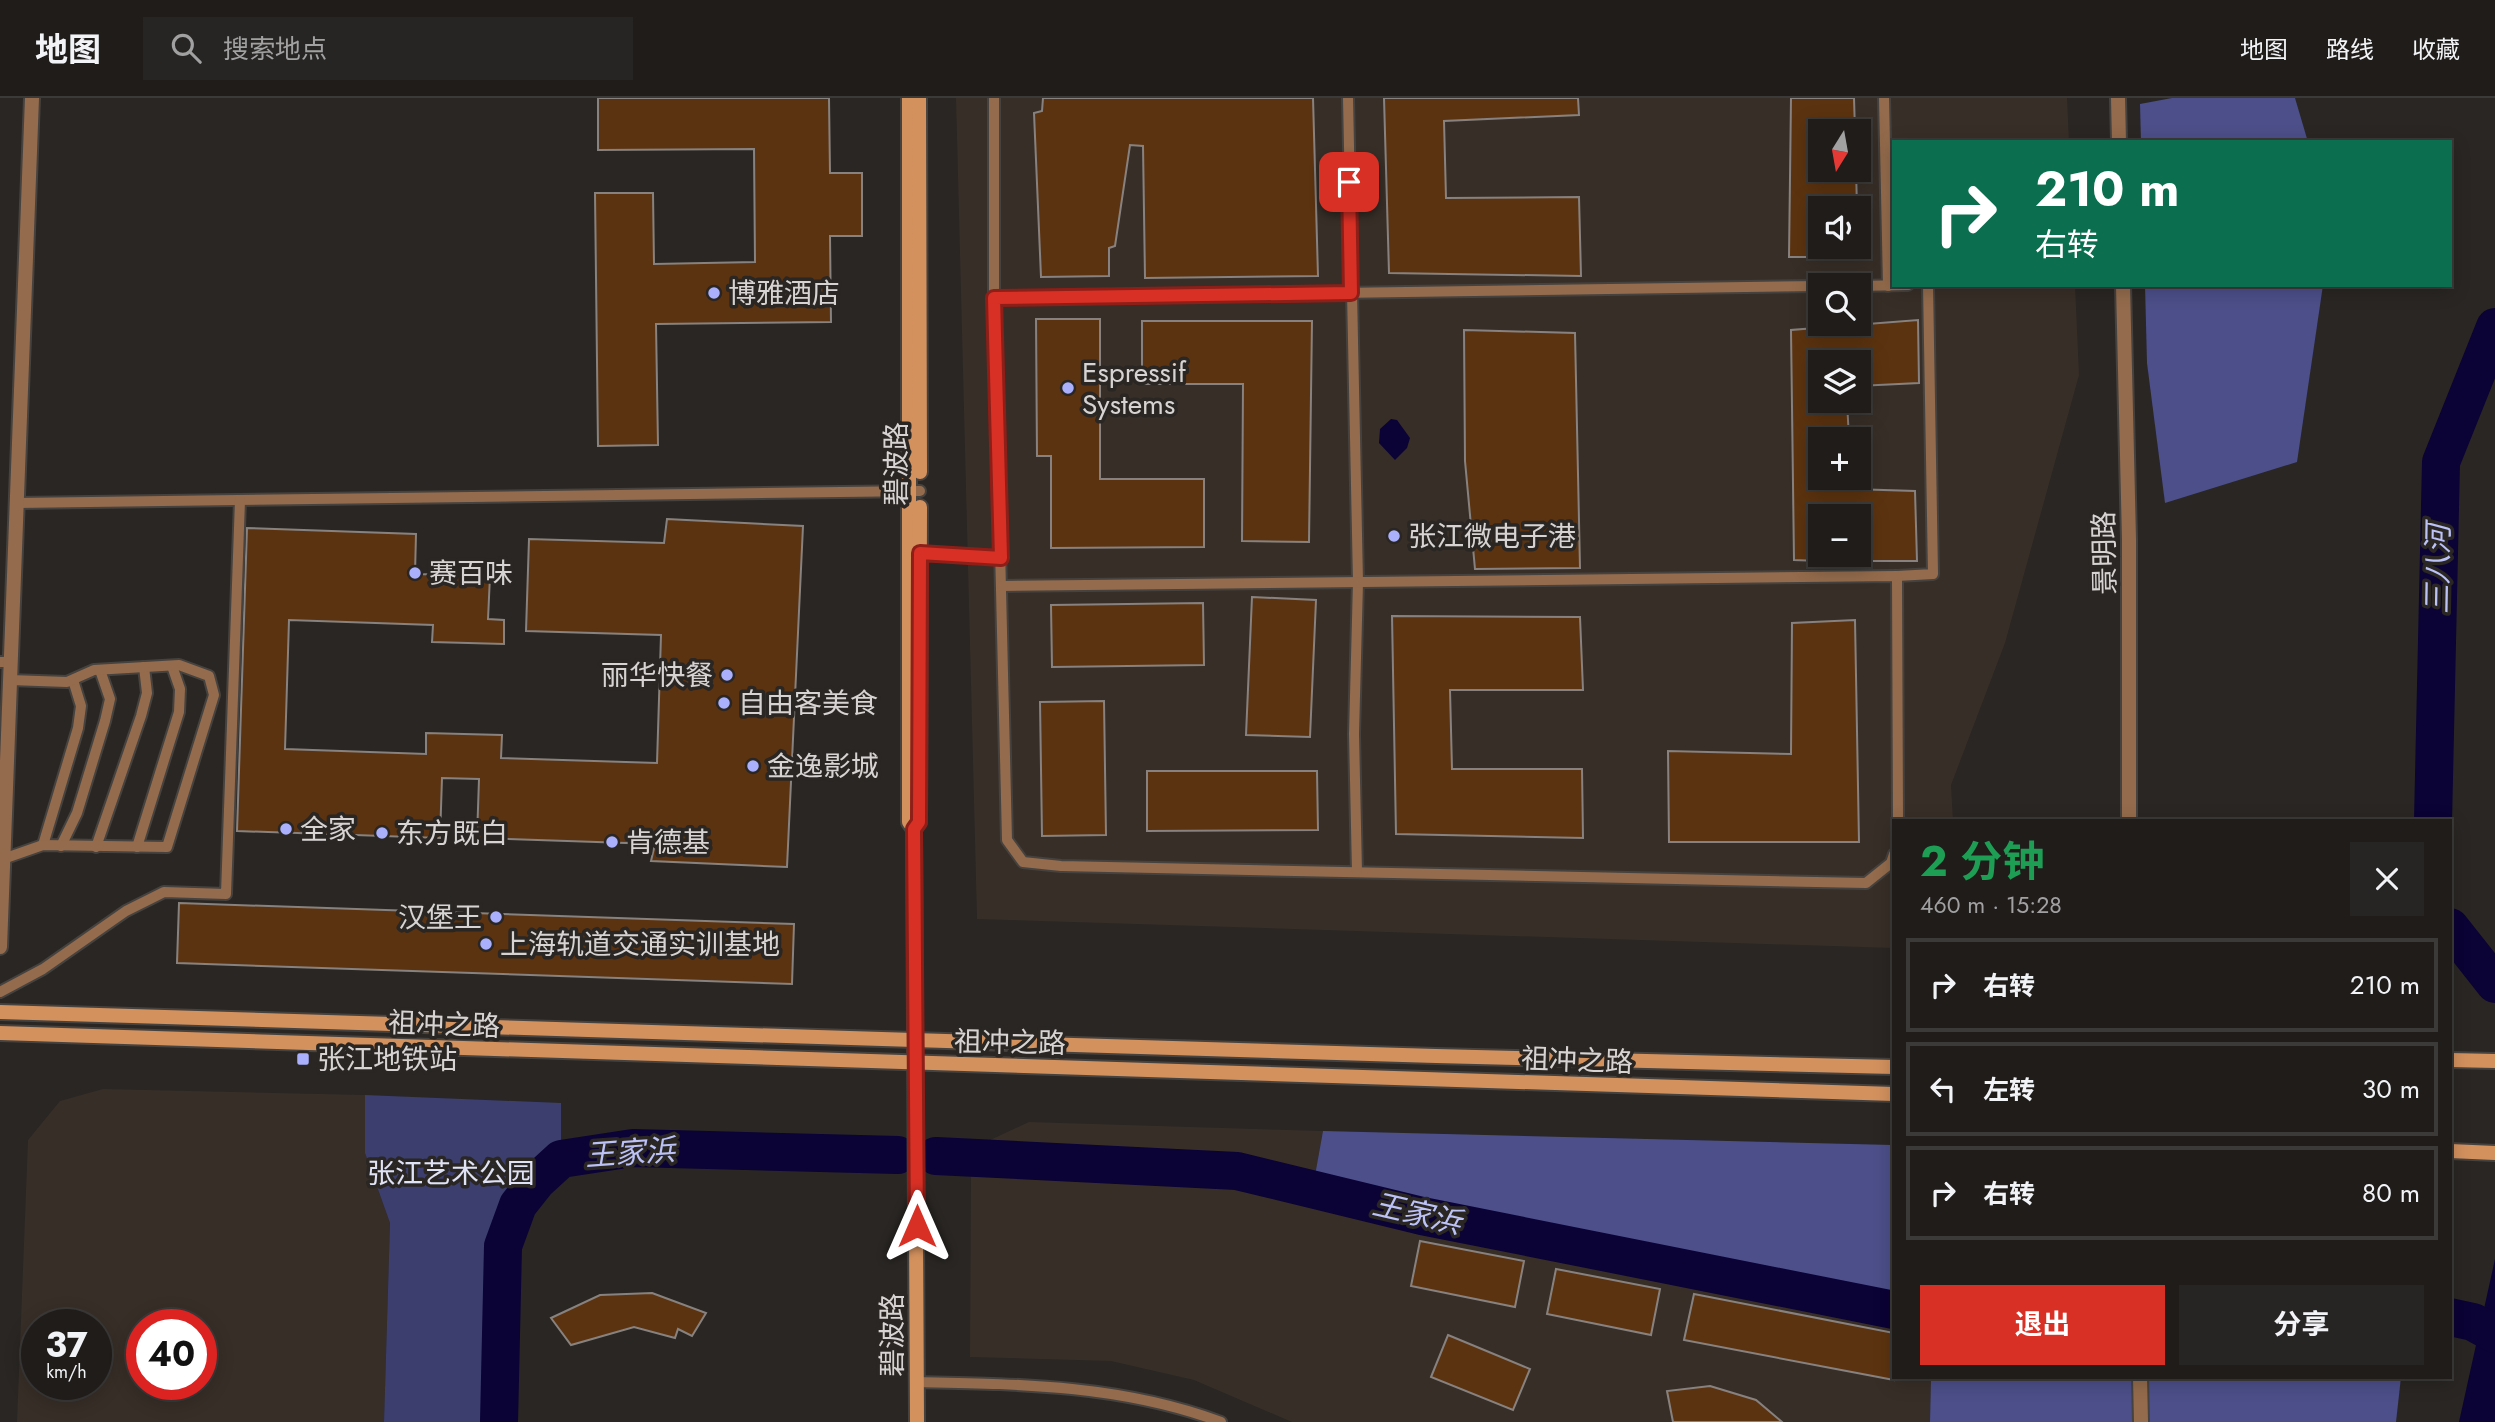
<!DOCTYPE html>
<html lang="zh">
<meta charset="utf-8">
<style>
:root{--surface:#1f1c1a;--page:#272523;--text:#f1f3f6;--muted:#a1a1a2;--line:#3c3a39;--accent:#d93025}
body{margin:0;font-family:Jost,"Noto Sans SC",sans-serif;background:var(--page);color:var(--text);height:100vh;display:flex;flex-direction:column;font-size:26px;white-space:nowrap}
*{box-sizing:border-box;margin:0}
p{font-size:23px;color:var(--muted)}
.icon{flex:none;width:38px;height:38px;fill:none;stroke:currentColor;stroke-width:2;stroke-linecap:round;stroke-linejoin:round}
.map{position:relative;flex:1;overflow:hidden}
.drawer{position:absolute;left:1892px;top:721px;width:560px;height:560px;display:flex;flex-direction:column;background:var(--surface);border-radius:0px;box-shadow:0 4px 18px #0003,0 0 0 2px var(--line)}
.drawer>*{flex:none}
.banner{position:absolute;left:1892px;top:42px;width:560px;height:147px;border-radius:0px;box-shadow:0 4px 18px #0003,0 0 0 2px var(--line);background:#0b6e4f;color:#fff;overflow:hidden}
.needle{width:46px;rotate:191deg}
.controls{position:absolute;left:1808px;top:21px;display:grid;gap:14px}
.controls a{display:grid;place-items:center;width:63px;height:63px;border-radius:0px;background:var(--surface);box-shadow:0 4px 18px #0003,0 0 0 2px var(--line);font-size:35px}
.speed{position:absolute;left:21px;top:1211px;display:flex;gap:14px;font-size:35px;font-weight:700;text-align:center}
.speed>*{display:grid;place-content:center;width:91px;height:91px;border-radius:50%;background:var(--surface);box-shadow:0 4px 18px #0003,0 0 0 2px var(--line);line-height:1}
.speed small{font-size:18px;font-weight:400}
.speed .limit{border:10px solid #d22;background:#fff;color:#111}
.pin{position:absolute;display:grid;place-items:center;width:60px;height:60px;color:#fff;margin:-30px;border-radius:14px;box-shadow:0 4px 10px #0006}
.me{position:absolute;width:77px;margin:-38px;rotate:0deg;stroke-linejoin:round;filter:drop-shadow(0 0 5px #0008)}
.turn{display:flex;align-items:center;gap:24px;height:147px;padding:0 28px;font-size:32px}
.turn .icon{width:91px;height:91px;stroke-width:2.5}
.turn b{display:block;font-size:49px;line-height:60px}
.round{display:grid;place-items:center;flex:none;width:74px;height:74px;border-radius:0px;background:var(--page)}
.headline{display:flex;align-items:center;justify-content:space-between;height:119px;padding:0 28px}
h1{font-size:42px;font-weight:700;line-height:52px;color:#1e9e55}
.primary-button{display:flex;gap:14px;margin-top:auto;padding:14px 28px}
.primary-button a{flex:1;height:80px;border-radius:0px;background:var(--accent);color:#fff;font-size:28px;font-weight:700;line-height:80px;text-align:center}
.primary-button a+a{background:var(--page);color:var(--text)}
ul{padding:0;list-style:none}
li{display:flex;align-items:center;gap:21px;height:94px;margin:0 14px 10px;padding:0 14px;border:4px solid var(--line);border-radius:0px}
li div{flex:1}
li b{display:block;font-size:26px}
li em{font-style:normal}
header{display:flex;align-items:center;gap:42px;box-sizing:border-box;height:98px;padding:0 35px;background:var(--surface);border-bottom:2px solid var(--line)}
header strong{font-size:33px}
nav{display:flex;gap:38px;margin-inline-start:auto;font-size:24px}
.search{width:490px;height:63px;background:var(--page);display:flex;align-items:center;gap:18px;box-sizing:border-box;padding:0 24px;border-radius:0px;color:var(--muted);font-size:26px}
.map>svg:first-child{display:block}
.built{fill:#372e27;fill-rule:evenodd}
.green{fill:#3c3e6d}
.forest{fill:#4c4f89}
.water{fill:#0b0235}
.lines{fill:none;stroke-linecap:round;stroke-linejoin:round}
.river{stroke:#0b0235;stroke-width:38}
.building{fill:#5c3310;stroke:#87827f;stroke-width:2}
.lane-casing{stroke:#45423f;stroke-width:14}
.street-casing{stroke:#45423f;stroke-width:18}
.secondary-casing{stroke:#45423f;stroke-width:18}
.lane{stroke:#946b4c;stroke-width:10}
.street{stroke:#946b4c;stroke-width:14}
.secondary{stroke:#d3915e;stroke-width:14}
.route-casing{stroke:#8d1f18;stroke-width:18}
.route{stroke:#d93025;stroke-width:12}
.poi-dot{fill:#aab0fc;stroke:#292623;stroke-width:2.5}
.labels{text-anchor:middle;stroke-width:7;stroke-linejoin:round;paint-order:stroke}
.poi-label{font-size:28px;fill:#d6d3d2;stroke:#292623;text-anchor:start}
.street-label{font-size:28px;fill:#d6d3d2;stroke:#292623}
.park-label{font-size:28px;fill:#e0e2f5;stroke:#292623}
.water-label{font-size:30px;font-style:italic;fill:#bcc1f6;stroke:#292623}
</style>
<header>
<strong>地图</strong>
<div class="search"><svg class="icon" aria-label="search" viewBox="0 0 24 24"><circle cx="10" cy="10" r="6"/><path d="M15 15l6 6"/></svg>搜索地点</div>
<nav><a>地图</a><a>路线</a><a>收藏</a></nav>
</header>
<div class="map">
<svg width="2495" height="1324" viewBox="0 0 2495 1324">
<rect width="100%" height="100%" fill="#292623"/>
<!-- built -->
<g class="built">
<path d="M956,0h1111l2,44h-175v143h181l4,90 -74,268 -54,142 2,36h-59l-1,127 -916,-29zM1820,33h38v39h-38zM1820,110h38v39h-38zM1820,187h38v39h-38zM1820,264h38v39h-38zM1820,341h38v39h-38zM1820,418h38v39h-38z"/>
<path d="M103,991l262,6v58l25,70 -6,199h-367l11,-282 32,-39zM37,1227h59v59h-59zM142,1227h59v59h-59z"/>
<polygon points="1029,1024 1323,1033 1310,1105 1893,1227 1894,1279 1931,1279 1930,1324 1292,1324 1194,1282 1111,1263 970,1259 971,1079 988,1043"/>
</g>
<!-- green -->
<polygon class="green" points="365,997 561,1005 561,1061 537,1083 518,1107 503,1148 500,1324 384,1324 390,1125 365,1055"/>
<!-- forest -->
<g class="forest">
<polygon points="2172,0 2295,0 2308,44 2141,44 2140,6"/>
<polygon points="2145,187 2323,187 2297,364 2165,405 2147,265"/>
<polygon points="1323,1033 1893,1047 1893,1227 1310,1105"/>
<polygon points="1931,1279 2401,1279 2396,1324 1930,1324"/>
</g>
<!-- water -->
<g class="water">
<polygon points="1391,321 1397,322 1410,340 1407,350 1395,362 1379,345 1380,331"/>
<polygon points="2495,1161 2495,1324 2459,1324"/>
</g>
<g class="lines">
<!-- river -->
<g class="river">
<polyline points="2433,723 2441,364 2495,229"/>
<polyline points="2450,829 2495,886"/>
<polyline points="936,1058 1237,1073 1422,1118 1894,1212"/>
<polyline points="2450,1219 2473,1224 2495,1236"/>
<polyline points="499,1324 503,1148 518,1107 537,1083 561,1061 633,1050 898,1057"/>
</g>
</g>
<!-- building -->
<g class="building">
<polygon points="598,0 829,0 830,75 862,75 862,138 830,138 831,224 656,226 658,347 598,348 595,95 653,95 654,166 755,164 754,51 598,52"/>
<polygon points="1043,0 1313,0 1318,178 1145,180 1143,48 1130,47 1115,148 1109,150 1109,178 1041,179 1034,15 1042,13"/>
<polygon points="1384,0 1578,0 1579,17 1444,23 1446,100 1579,99 1581,178 1389,175"/>
<polygon points="1791,0 1854,0 1855,33 1820,33 1820,72 1856,72 1857,110 1820,110 1820,159 1789,159"/>
<polygon points="1036,221 1100,221 1100,381 1204,381 1204,449 1051,450 1051,358 1037,358"/>
<polygon points="1918,222 1919,285 1858,288 1858,264 1820,264 1820,303 1847,303 1849,341 1820,341 1820,380 1851,380 1852,391 1915,393 1917,463 1858,463 1858,418 1820,418 1820,463 1794,462 1791,232"/>
<polygon points="1142,223 1312,223 1309,444 1242,443 1243,286 1142,286"/>
<polygon points="1464,232 1575,235 1580,470 1475,471 1465,363"/>
<polygon points="667,421 803,428 787,769 651,763 655,746 477,740 479,681 442,680 440,740 237,733 247,430 416,436 415,476 490,478 488,521 504,522 504,546 432,544 433,527 289,522 285,651 426,656 426,635 502,637 501,660 657,665 661,537 526,533 529,441 664,445"/>
<polygon points="1252,499 1316,502 1310,639 1246,637"/>
<polygon points="1203,505 1204,567 1052,569 1051,507"/>
<polygon points="1392,518 1580,519 1583,592 1450,592 1452,671 1582,671 1583,740 1396,736"/>
<polygon points="1855,522 1859,744 1669,744 1668,653 1791,656 1792,525"/>
<polygon points="1104,603 1106,737 1042,738 1040,604"/>
<polygon points="1147,673 1317,673 1318,732 1147,733"/>
<polygon points="179,805 794,826 792,886 177,865"/>
<polygon points="1420,1143 1524,1163 1515,1209 1411,1188"/>
<polygon points="1556,1171 1660,1191 1651,1237 1547,1216"/>
<polygon points="652,1195 706,1215 692,1238 678,1231 675,1240 634,1229 571,1247 551,1220 600,1197"/>
<polygon points="1694,1196 1894,1235 1894,1282 1684,1242"/>
<polygon points="1448,1237 1530,1271 1513,1312 1431,1279"/>
<polygon points="1710,1288 1756,1302 1782,1324 1673,1324 1667,1293"/>
</g>
<g class="lines">
<!-- lane casing -->
<g class="lane-casing">
<g id="lane">
<polyline points="994,0 994,200 1007,742 1023,764 1061,768 1866,785 1891,765 1894,756"/>
<polyline points="1348,0 1358,484 1354,636 1357,774"/>
<polyline points="1884,0 1888,188"/>
<polyline points="1858,188 1908,187"/>
<polyline points="994,200 1820,188"/>
<polyline points="16,405 920,393"/>
<polyline points="920,455 1001,460"/>
<polyline points="1897,478 1933,476 1928,187"/>
<polyline points="1002,488 1897,478 1898,723"/>
<polyline points="0,564 11,564"/>
<polyline points="43,747 78,630 81,608 73,582"/>
<polyline points="61,748 77,715 105,623 110,601 100,572"/>
<polyline points="96,749 141,618 147,595 144,569"/>
<polyline points="137,749 179,614 180,591 172,568"/>
<polyline points="3,761 43,747 167,749 214,597 209,578 179,567 94,572 67,584 10,582"/>
<polyline points="0,894 43,871 126,813 164,794 226,796 240,402"/>
<path d="M916,1284c104,2 206,3 305,40"/>
</g>
</g>
<!-- street casing -->
<g class="street-casing">
<g id="street">
<polyline points="2118,0 2119,44"/>
<polyline points="2123,187 2129,442 2129,723"/>
<polyline points="0,849 32,0"/>
<polyline points="2140,1279 2141,1324"/>
</g>
</g>
<!-- secondary casing -->
<g class="secondary-casing">
<g id="secondary">
<polyline points="909,0 909,724 914,731 917,1324"/>
<polyline points="919,0 920,374"/>
<polyline points="914,731 919,724 920,409"/>
<polyline points="0,914 1436,958 1894,969"/>
<polyline points="0,935 1894,996"/>
<polyline points="2450,962 2495,963"/>
<polyline points="2450,1053 2495,1055"/>
</g>
</g>
<!-- lane -->
<use href="#lane" class="lane"/>
<!-- street -->
<use href="#street" class="street"/>
<!-- secondary -->
<use href="#secondary" class="secondary"/>
</g>
<g class="lines">
<!-- route casing -->
<g class="route-casing">
<polyline id="route" points="917,1128 914,731 919,724 920,455 1001,460 994,200 1351,195 1349,84"/>
</g>
<!-- route -->
<use href="#route" class="route"/>
</g>
<!-- markers -->
<g class="poi-dot">
<circle cx="714" cy="195" r="7"/>
<circle cx="1068" cy="290" r="7"/>
<circle cx="1394" cy="438" r="7"/>
<circle cx="415" cy="475" r="7"/>
<circle cx="727" cy="577" r="7"/>
<circle cx="724" cy="605" r="7"/>
<circle cx="753" cy="668" r="7"/>
<circle cx="286" cy="731" r="7"/>
<circle cx="382" cy="735" r="7"/>
<circle cx="612" cy="744" r="7"/>
<circle cx="496" cy="819" r="7"/>
<circle cx="486" cy="846" r="7"/>
<rect x="296" y="954" width="14" height="14" rx="3.5"/>
</g>
<g class="labels">
<!-- poi labels -->
<g class="poi-label">
<text x="728" y="205">博雅酒店</text>
<text x="1082" y="284">Espressif<tspan x="1082" dy="32">Systems</tspan></text>
<text x="1408" y="448">张江微电子港</text>
<text x="429" y="485">赛百味</text>
<text x="713" y="587" text-anchor="end">丽华快餐</text>
<text x="738" y="615">自由客美食</text>
<text x="767" y="678">金逸影城</text>
<text x="300" y="741">全家</text>
<text x="396" y="745">东方既白</text>
<text x="626" y="754">肯德基</text>
<text x="482" y="829" text-anchor="end">汉堡王</text>
<text x="500" y="856">上海轨道交通实训基地</text>
<text x="317" y="971">张江地铁站</text>
</g>
<!-- street labels -->
<g class="street-label">
<text transform="translate(896 366) rotate(-90)" y="10">碧波路</text>
<text transform="translate(2104 455) rotate(-91)" y="10">景明路</text>
<text transform="translate(444 926) rotate(2)" y="10">祖冲之路</text>
<text transform="translate(1010 944) rotate(1)" y="10">祖冲之路</text>
<text transform="translate(1577 962) rotate(2)" y="10">祖冲之路</text>
<text transform="translate(892 1237) rotate(-90)" y="10">碧波路</text>
</g>
<!-- park labels -->
<g class="park-label">
<text x="451" y="1085">张江艺术公园</text>
</g>
<!-- water labels -->
<g class="water-label">
<text transform="translate(2438 471) rotate(-89)" y="10">三八河</text>
<text transform="translate(630 1055) rotate(-4)" y="10">王家浜</text>
<text transform="translate(1417 1116) rotate(13)" y="10">王家浜</text>
</g>
</g>
</svg>
<div class="controls">
<a><svg class="needle" viewBox="-14 -14 28 28"><path d="M0-13l5 13h-10z" fill="#e53935"/><path d="M0 13l5-13h-10z" fill="#a1a1a2"/></svg></a>
<a><svg class="icon" aria-label="sound" viewBox="0 0 24 24"><path d="M4 9h4l5-4v14l-5-4H4zM17 9q2 3 0 6"/></svg></a>
<a><svg class="icon" aria-label="search" viewBox="0 0 24 24"><circle cx="10" cy="10" r="6"/><path d="M15 15l6 6"/></svg></a>
<a><svg class="icon" aria-label="layers" viewBox="0 0 24 24"><path d="M12 4l9 5-9 5-9-5zM3 14l9 5 9-5"/></svg></a>
<a>+</a>
<a>−</a>
</div>
<div class="speed"><div>37<small>km/h</small></div><div class="limit">40</div></div>
<div class="pin" style="left:1349px;top:84px;background:#d93025"><svg class="icon" aria-label="arrive" viewBox="0 0 24 24"><path d="M6 21V4h12l-3 4 3 4H6"/></svg></div>
<svg class="me" style="left:917px;top:1128px" viewBox="-20 -20 40 40"><path d="M0-17L14 15 0 8-14 15z" fill="#d93025" stroke="#fff" stroke-width="4"/></svg>
<div class="banner">
<div class="turn"><svg class="icon" aria-label="right" viewBox="0 0 24 24"><path d="M7 20v-9h11M14 6l5 5-5 5"/></svg><div><b>210 m</b>右转</div></div>
</div>
<section class="drawer">
<div class="headline"><div><h1>2 分钟</h1><p>460 m · 15:28</p></div><a class="round"><svg class="icon" aria-label="close" viewBox="0 0 24 24"><path d="M6 6l12 12M18 6L6 18"/></svg></a></div>
<ul>
<li><svg class="icon" aria-label="right" viewBox="0 0 24 24"><path d="M7 20v-9h11M14 6l5 5-5 5"/></svg><div><b>右转</b></div><em>210 m</em></li>
<li><svg class="icon" aria-label="left" viewBox="0 0 24 24"><path d="M17 20v-9H6M10 6l-5 5 5 5"/></svg><div><b>左转</b></div><em>30 m</em></li>
<li><svg class="icon" aria-label="right" viewBox="0 0 24 24"><path d="M7 20v-9h11M14 6l5 5-5 5"/></svg><div><b>右转</b></div><em>80 m</em></li>
</ul>
<div class="primary-button"><a>退出</a><a>分享</a></div>
</section>
</div>
